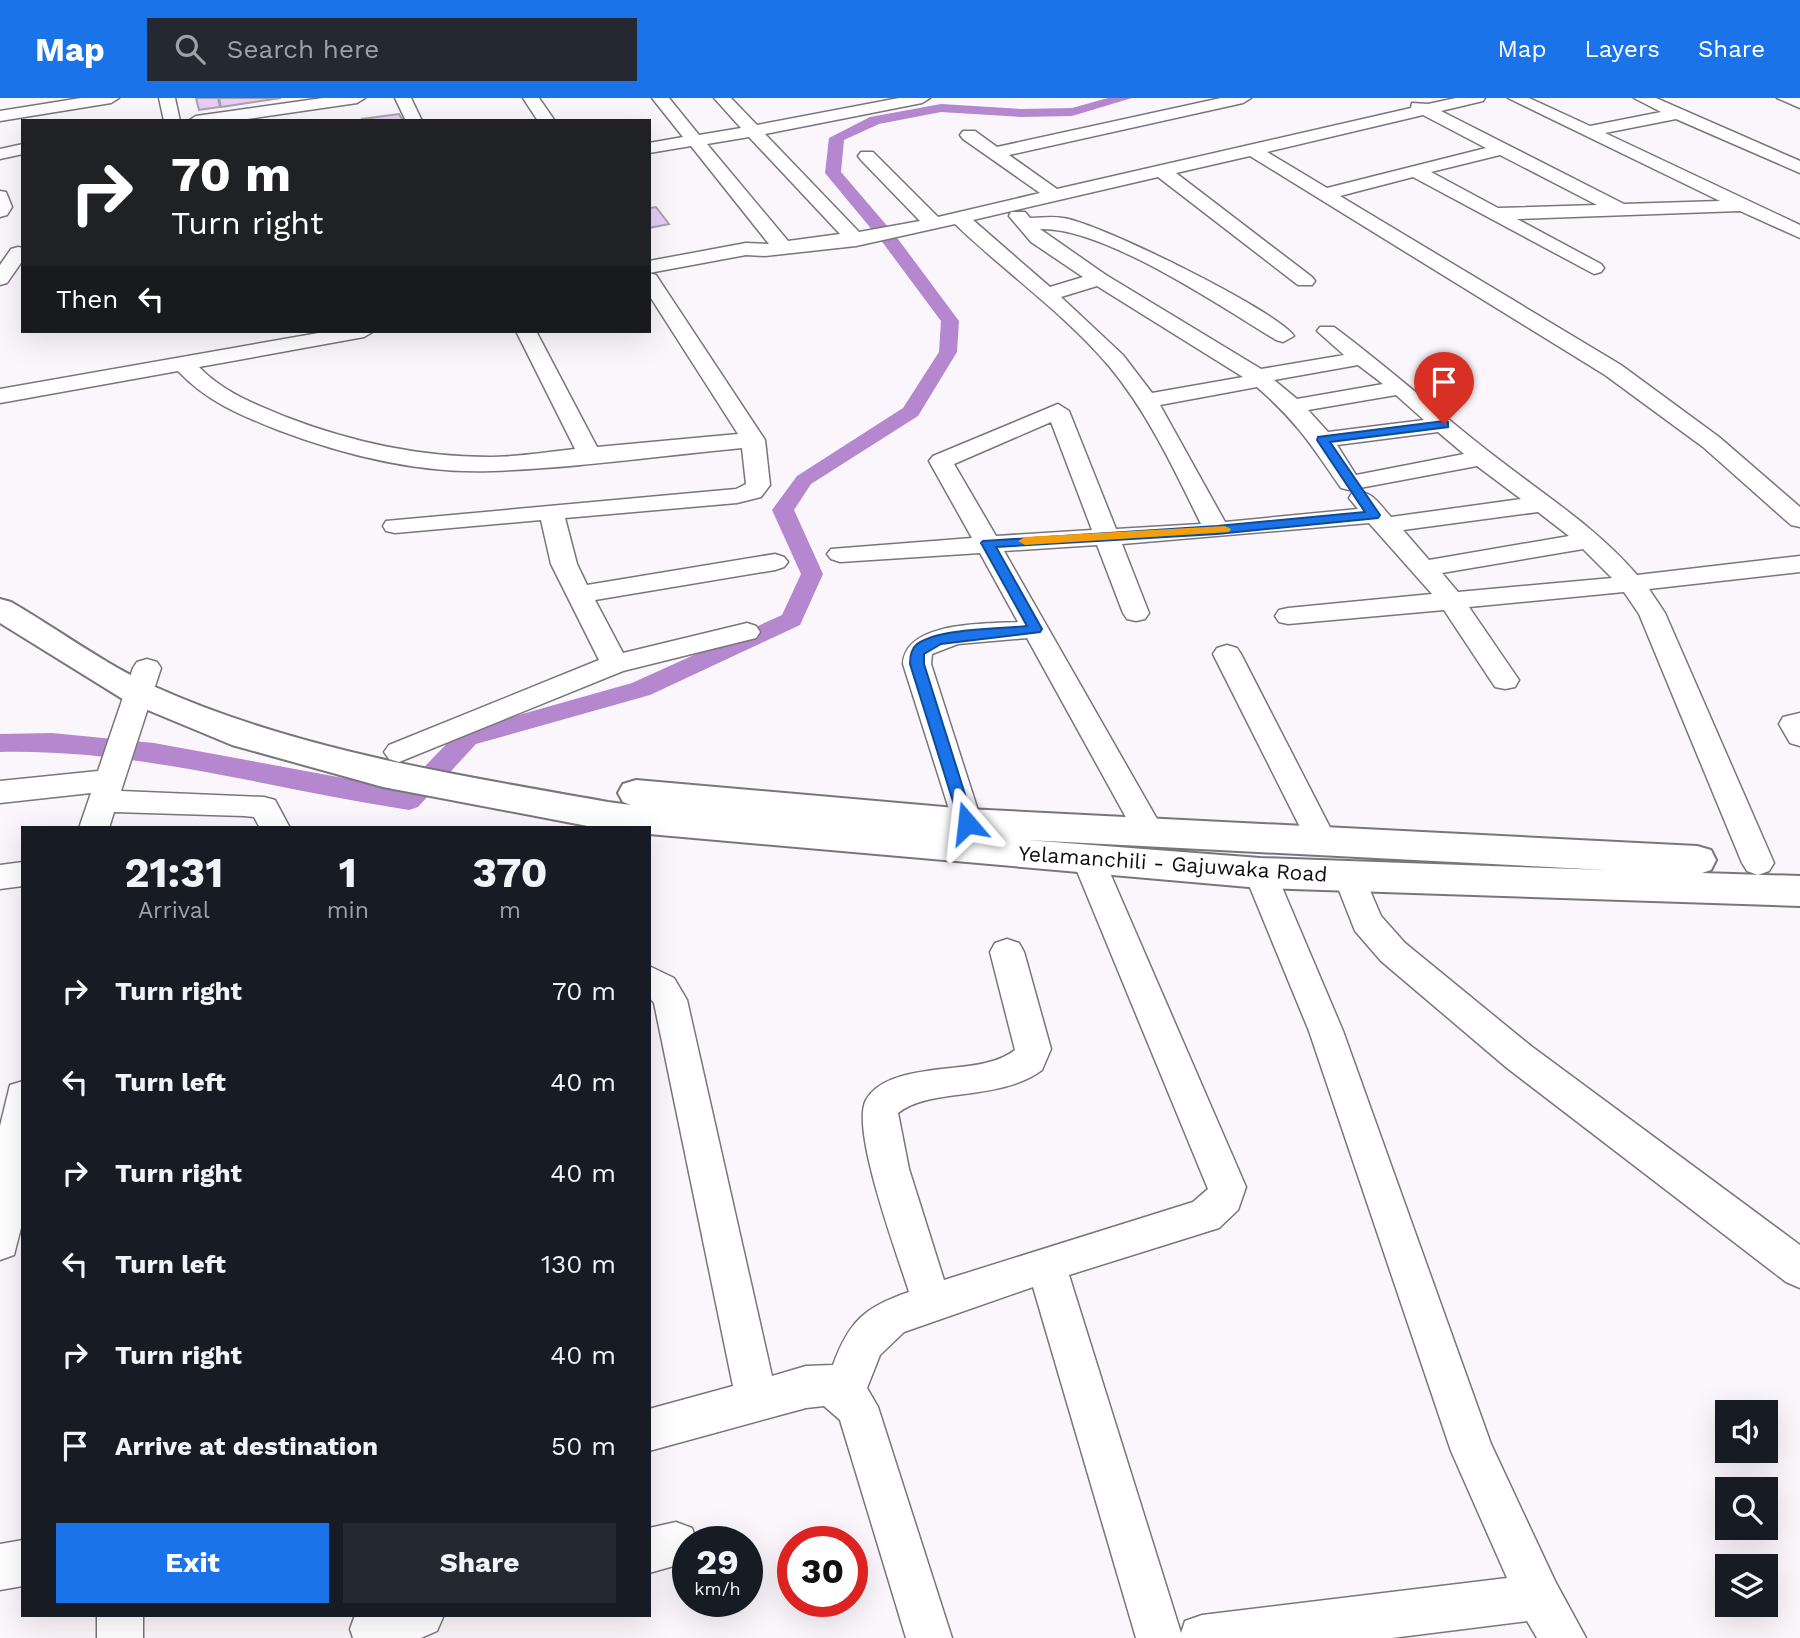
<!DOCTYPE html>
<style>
:root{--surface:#171b24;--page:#242831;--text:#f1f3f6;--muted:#9ea1a6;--accent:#1a73e8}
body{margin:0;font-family:"Work Sans",sans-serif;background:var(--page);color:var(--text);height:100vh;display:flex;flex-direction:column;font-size:26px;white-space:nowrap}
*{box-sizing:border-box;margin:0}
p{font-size:23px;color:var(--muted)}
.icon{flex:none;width:38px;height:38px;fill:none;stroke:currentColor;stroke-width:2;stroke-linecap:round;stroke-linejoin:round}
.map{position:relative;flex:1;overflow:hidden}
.panel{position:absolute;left:21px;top:728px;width:630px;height:791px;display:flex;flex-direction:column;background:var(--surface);border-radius:0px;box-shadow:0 7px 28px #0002}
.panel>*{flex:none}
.top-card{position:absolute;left:21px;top:21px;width:630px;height:214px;border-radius:0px;box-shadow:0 7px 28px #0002;background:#202124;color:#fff;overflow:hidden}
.controls{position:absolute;left:1715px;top:1302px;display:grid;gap:14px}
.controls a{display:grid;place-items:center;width:63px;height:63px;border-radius:0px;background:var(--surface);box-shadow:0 7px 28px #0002;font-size:35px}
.speed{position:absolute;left:672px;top:1428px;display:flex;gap:14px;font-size:35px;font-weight:700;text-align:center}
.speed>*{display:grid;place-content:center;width:91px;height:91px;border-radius:50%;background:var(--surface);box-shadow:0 7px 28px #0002;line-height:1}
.speed small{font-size:18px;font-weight:400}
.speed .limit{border:10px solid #d22;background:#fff;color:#111}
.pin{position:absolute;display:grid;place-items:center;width:60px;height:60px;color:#fff;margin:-72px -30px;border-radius:50% 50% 50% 0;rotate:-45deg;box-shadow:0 0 7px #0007}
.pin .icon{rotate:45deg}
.me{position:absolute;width:77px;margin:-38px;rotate:343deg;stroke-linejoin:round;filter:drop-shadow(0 0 5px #0008)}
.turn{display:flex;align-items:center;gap:24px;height:147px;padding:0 35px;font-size:32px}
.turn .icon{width:91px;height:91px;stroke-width:2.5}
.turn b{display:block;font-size:49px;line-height:60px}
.then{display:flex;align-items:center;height:66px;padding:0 35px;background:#0003;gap:14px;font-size:26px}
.eta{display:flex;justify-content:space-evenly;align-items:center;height:119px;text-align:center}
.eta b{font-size:42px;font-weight:700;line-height:49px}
.action{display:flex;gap:14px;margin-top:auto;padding:14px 35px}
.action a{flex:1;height:80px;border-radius:0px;background:var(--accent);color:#fff;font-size:28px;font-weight:700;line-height:80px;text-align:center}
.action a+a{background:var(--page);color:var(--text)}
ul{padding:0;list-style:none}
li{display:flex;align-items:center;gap:21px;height:91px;padding:0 35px}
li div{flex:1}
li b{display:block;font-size:26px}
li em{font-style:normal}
header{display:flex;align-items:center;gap:42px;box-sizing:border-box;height:98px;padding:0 35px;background:var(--accent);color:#fff}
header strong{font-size:33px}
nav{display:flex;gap:38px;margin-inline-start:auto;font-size:24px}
.search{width:490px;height:63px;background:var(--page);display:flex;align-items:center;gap:18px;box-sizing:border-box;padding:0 24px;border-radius:0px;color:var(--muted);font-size:26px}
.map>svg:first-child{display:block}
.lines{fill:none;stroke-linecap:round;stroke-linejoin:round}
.canal{fill:#b587ce;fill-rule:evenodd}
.building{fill:#e9cdf9;stroke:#a7a4a9;stroke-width:2}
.minor-casing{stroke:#79767b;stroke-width:3}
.major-casing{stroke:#79767b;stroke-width:4}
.minor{fill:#fff;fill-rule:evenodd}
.major{fill:#fff;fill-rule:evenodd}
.route{fill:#1a73e8;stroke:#114b97;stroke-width:2}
.slow{fill:#f59e0b}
.labels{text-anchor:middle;stroke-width:5;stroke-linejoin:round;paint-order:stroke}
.street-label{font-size:21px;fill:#0e0d0f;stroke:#fff}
</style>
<header>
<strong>Map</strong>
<div class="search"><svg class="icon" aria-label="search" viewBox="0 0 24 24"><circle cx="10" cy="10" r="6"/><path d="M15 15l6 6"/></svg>Search here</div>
<nav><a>Map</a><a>Layers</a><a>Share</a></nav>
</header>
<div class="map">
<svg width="1800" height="1540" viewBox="0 0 1800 1540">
<rect width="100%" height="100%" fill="#faf6fc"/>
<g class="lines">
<!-- canal -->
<path class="canal" d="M1108,0h24l-60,18 -51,1 -80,-5 -62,12 -35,16 -3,32 54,63 64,86 -2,31 -39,64 -107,68 -17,26 29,64 -23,51 -150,70 -174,49 -58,63 -9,3c-137,-21 -269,-61 -409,-58v-18l52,-1 102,10 249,46 55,-57 174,-49 150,-68 19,-41 -29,-64 25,-34 106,-68 36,-56 2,-31 -58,-78 -58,-70 4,-35 41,-21 71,-13 80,5 51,-1z"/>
</g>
<!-- building -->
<g class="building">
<polygon points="196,0 218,0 220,9 199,12"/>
<polygon points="219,0 281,0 221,9"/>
<polygon points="399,16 403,23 361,21"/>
<polygon points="656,109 669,126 649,130 649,110"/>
</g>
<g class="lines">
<!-- minor casing -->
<g class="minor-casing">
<g id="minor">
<polygon points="81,0 119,0 111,5 0,23 0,13"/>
<polygon points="159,0 175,0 180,23 164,23"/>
<polygon points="323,0 365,0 357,5 233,23 188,23 196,18"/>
<polygon points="395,0 411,0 422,23 406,23"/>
<polygon points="523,0 539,0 555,23 538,23"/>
<path d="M652,0h17l30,37 42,-7 -27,-30h17l26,27 142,-27h31l-8,5 -157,31 94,98 61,-11 -59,-61 -3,-4 3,-4h12l65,65 102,-24 -77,-54 -3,-4 3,-4h12l22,16 224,-49h30l-8,5 -234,52 48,34 354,-81 1,-5 16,1 28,-6h29l-2,3 -42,10 183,93 96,-3 -212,-103h21l61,28 71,-14 -27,-14h22l144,63v12l-124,-54 -71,14 195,92v13l-60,-27 -223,8 84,45 3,4 -3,4 -7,2 -181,-97 -73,19 281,169 98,72 81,70v20l-9,-2 -88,-78 -98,-72 -355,-219 -74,17 136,104 3,4 -3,4h-14l-140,-108 -185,43 77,67 33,-10 -52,-35 -22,-26 2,-4h14l5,6c11,0 22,-2 33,0 34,4 213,92 231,118l-11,6 -7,-2c-56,-34 -172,-113 -236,-111l66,46 155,94 83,-14 -27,-24 3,-4h14c55,41 105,86 159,128 50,39 103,72 144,120l163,-19v16l-151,17 16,24 109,250 -5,8 -11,4 -11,-4 -5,-8 -103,-249 -15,-22 -155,15 50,73 -4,7 -10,2 -10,-2 -51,-77 -156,14 -9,-2 -4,-6 4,-6 9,-2 144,-14 -63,-71 -247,21 27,69 -4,6 -9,2 -9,-2 -4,-6 -26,-68 -93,6 161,282 -4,8 -11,3 -11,-3 -112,-203 -69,6 -26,10 -1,10 51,159 -4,8 -11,3 -11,-3 -53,-167c2,-43 83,-40 115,-42l-38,-69 -140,9 -9,-3 -4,-5 4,-5 141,-11 -43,-77 4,-5 125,-52 11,7 47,118 85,-5c-27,-55 -53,-111 -92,-158 -45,-53 -104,-94 -154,-142l-99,22 -91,10 -19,-1 -97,18v-12l97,-18 23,1 -78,-98 -42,7v-10l34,-6zM1423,17l63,33 -159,40 -60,-36zM749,39l91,97 -52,7 -81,-97zM1500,57l97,50 -99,3 -67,-36zM1097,188l146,91 -91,16 -29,-38 -62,-58zM1358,267l25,19 -86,15 -23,-19zM1257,289c40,35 55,59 84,101l8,2 128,-24 44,33 -130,18c-12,-13 -20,-29 -39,-24l-3,5 9,11 -133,13 -65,-117zM1396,297l28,25 -96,12 -20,-22zM1051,324l41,108 -96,6 -42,-72zM1438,334l26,22 -108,21 -19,-30zM1538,414l31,24 -140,24 -26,-30zM1583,451l29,29 -154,14 -16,-19z"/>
<polygon points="1777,0 1800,0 1800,10"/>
<polygon points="23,46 23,56 0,61 0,51"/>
<polygon points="0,93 6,94 12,109 7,117 0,119"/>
<polygon points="18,149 23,150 23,162 7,185 0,187 0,167 11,151"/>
<path d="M649,175l7,2 109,165 5,45 -9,12 -24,6 -172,15 12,46 10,21 188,-31 9,3 4,5 -4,5 -9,3 -180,30 28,53 124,-30 9,3 4,6 -4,6 -133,33 -224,91 -10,-3 -5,-7 5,-7 210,-85 -48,-96 -10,-44 -146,13 -9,-2 -3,-5 3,-5 350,-32 10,-5 -4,-36c-83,8 -167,20 -250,23 -71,3 -148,-16 -214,-41 -38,-15 -72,-29 -100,-59l-178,32v-14l330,-58h44l-10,6 -165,30c24,25 55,37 87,50 65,25 134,40 203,40 28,0 57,-5 86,-8l-59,-118h20l61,116 141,-13 -89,-139z"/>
<polygon points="1227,547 1237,550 1241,556 1337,743 1333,751 1322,754 1311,751 1307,743 1213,556 1217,550"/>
<polygon points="147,561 157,564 161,570 121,693 264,699 275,702 290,730 260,730 254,719 244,718 114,714 109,730 79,730 91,695 0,705 0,683 98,673 133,570 137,564"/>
<polygon points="1800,615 1800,648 1790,645 1779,626 1783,619"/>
<path d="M1088,749l11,4 5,8 142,328 -8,23 -19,18 -150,47 112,358 4,-12 17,-6 305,-37 -56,-127 -142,-420 -65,-158 5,-8 11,-4 11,4 5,8 67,158 148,413 64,137 31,57h-49l-10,-17 -135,17h-256l-103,-351 -129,45 -24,23 -13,33 11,19 74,231h-46l-66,-218 -16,-14 -18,2 -157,43v-42l84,-23 -79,-383 -5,-6v-31l25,12 13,22 85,376 34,-10 27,-1c16,-44 32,-58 76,-73 -11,-36 -59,-163 -43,-192 11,-20 40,-26 61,-29 28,-5 65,-3 88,-21l-25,-98 5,-9 12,-4 12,4 5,9 27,97 -9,21c-43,32 -112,17 -144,43l11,56 35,111 249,-78 15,-13 -136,-330 5,-8z"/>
<polygon points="23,764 23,788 0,791 0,767"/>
<polygon points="1349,765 1360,769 1381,818 1405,845 1531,948 1800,1147 1800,1190 1786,1184 1507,970 1381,863 1355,833 1333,777 1338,769"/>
<polygon points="23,983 23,1122 14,1157 0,1162 0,1028 10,987"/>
<polygon points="676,1424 692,1430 697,1444 688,1444 688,1464 649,1475 649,1430"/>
<polygon points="23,1442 23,1488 0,1492 0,1446"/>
<rect x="97" y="1517" width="46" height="23"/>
<polygon points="355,1517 444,1517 437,1533 421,1540 353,1540 350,1531"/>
</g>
</g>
<!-- major casing -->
<g class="major-casing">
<path id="major" d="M0,501l11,3c45,26 95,63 142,84 144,65 300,88 455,116l23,3 -8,-3 -5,-9 5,-9 13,-4 331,29 730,37 14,4 5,10 -5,10 -9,3 98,3v30l-540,-18 -611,-54v-6h-51l-215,-41 -151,-42 -106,-44 -126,-78zM1027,742l580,30 -347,-12z"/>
</g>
<!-- minor -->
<use href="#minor" class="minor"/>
<!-- major -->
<use href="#major" class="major"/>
</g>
<!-- route -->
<path class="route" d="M1444,323l4,1v5l-118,15 50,73 -2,3 -161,16 -221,13 46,82 -2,3 -99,12 -17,10v10l50,159 -7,6 -6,-2 -51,-163c0,-8 1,-15 7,-20 22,-16 83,-15 110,-18l-46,-83 2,-2 234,-15 148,-14 -48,-72 1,-3z"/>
<!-- slow -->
<polygon class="slow" points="1225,428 1231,431 1229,434 1025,447 1018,443 1025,439"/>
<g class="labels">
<!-- street labels -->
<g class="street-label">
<text transform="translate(1173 766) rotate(4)" y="7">Yelamanchili - Gajuwaka Road</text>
</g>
</g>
</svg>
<div class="controls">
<a><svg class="icon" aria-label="sound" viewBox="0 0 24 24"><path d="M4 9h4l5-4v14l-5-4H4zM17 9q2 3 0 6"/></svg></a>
<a><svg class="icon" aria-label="search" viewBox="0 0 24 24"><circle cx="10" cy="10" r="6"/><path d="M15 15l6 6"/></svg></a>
<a><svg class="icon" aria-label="layers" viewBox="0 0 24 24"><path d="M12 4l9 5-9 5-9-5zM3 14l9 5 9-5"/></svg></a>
</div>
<div class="speed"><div>29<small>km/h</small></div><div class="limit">30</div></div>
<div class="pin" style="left:1444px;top:326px;background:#d93025"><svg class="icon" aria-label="arrive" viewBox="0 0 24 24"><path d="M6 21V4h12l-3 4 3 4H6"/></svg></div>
<svg class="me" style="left:967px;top:725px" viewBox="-20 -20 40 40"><path d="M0-17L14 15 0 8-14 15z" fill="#1a73e8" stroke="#fff" stroke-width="4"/></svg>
<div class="top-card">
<div class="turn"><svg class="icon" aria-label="right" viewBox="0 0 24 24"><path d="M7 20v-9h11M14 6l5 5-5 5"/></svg><div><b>70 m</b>Turn right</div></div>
<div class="then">Then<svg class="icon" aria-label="left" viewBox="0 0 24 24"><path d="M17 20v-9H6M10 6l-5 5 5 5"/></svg></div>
</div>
<section class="panel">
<div class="eta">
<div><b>21:31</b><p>Arrival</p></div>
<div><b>1</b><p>min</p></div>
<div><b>370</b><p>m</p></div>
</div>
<ul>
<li><svg class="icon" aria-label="right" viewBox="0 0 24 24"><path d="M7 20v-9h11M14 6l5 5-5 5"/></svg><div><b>Turn right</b></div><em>70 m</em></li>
<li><svg class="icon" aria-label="left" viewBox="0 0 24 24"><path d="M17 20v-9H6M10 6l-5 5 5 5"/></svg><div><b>Turn left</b></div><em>40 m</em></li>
<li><svg class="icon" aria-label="right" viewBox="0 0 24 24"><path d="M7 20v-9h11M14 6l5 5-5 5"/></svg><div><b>Turn right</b></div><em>40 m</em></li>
<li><svg class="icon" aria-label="left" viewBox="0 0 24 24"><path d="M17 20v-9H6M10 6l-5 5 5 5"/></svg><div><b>Turn left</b></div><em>130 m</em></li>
<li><svg class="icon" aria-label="right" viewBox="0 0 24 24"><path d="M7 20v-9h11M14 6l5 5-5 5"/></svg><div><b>Turn right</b></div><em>40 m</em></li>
<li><svg class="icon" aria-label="arrive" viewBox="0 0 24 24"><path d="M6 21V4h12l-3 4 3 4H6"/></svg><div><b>Arrive at destination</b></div><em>50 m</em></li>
</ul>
<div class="action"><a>Exit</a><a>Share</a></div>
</section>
</div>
